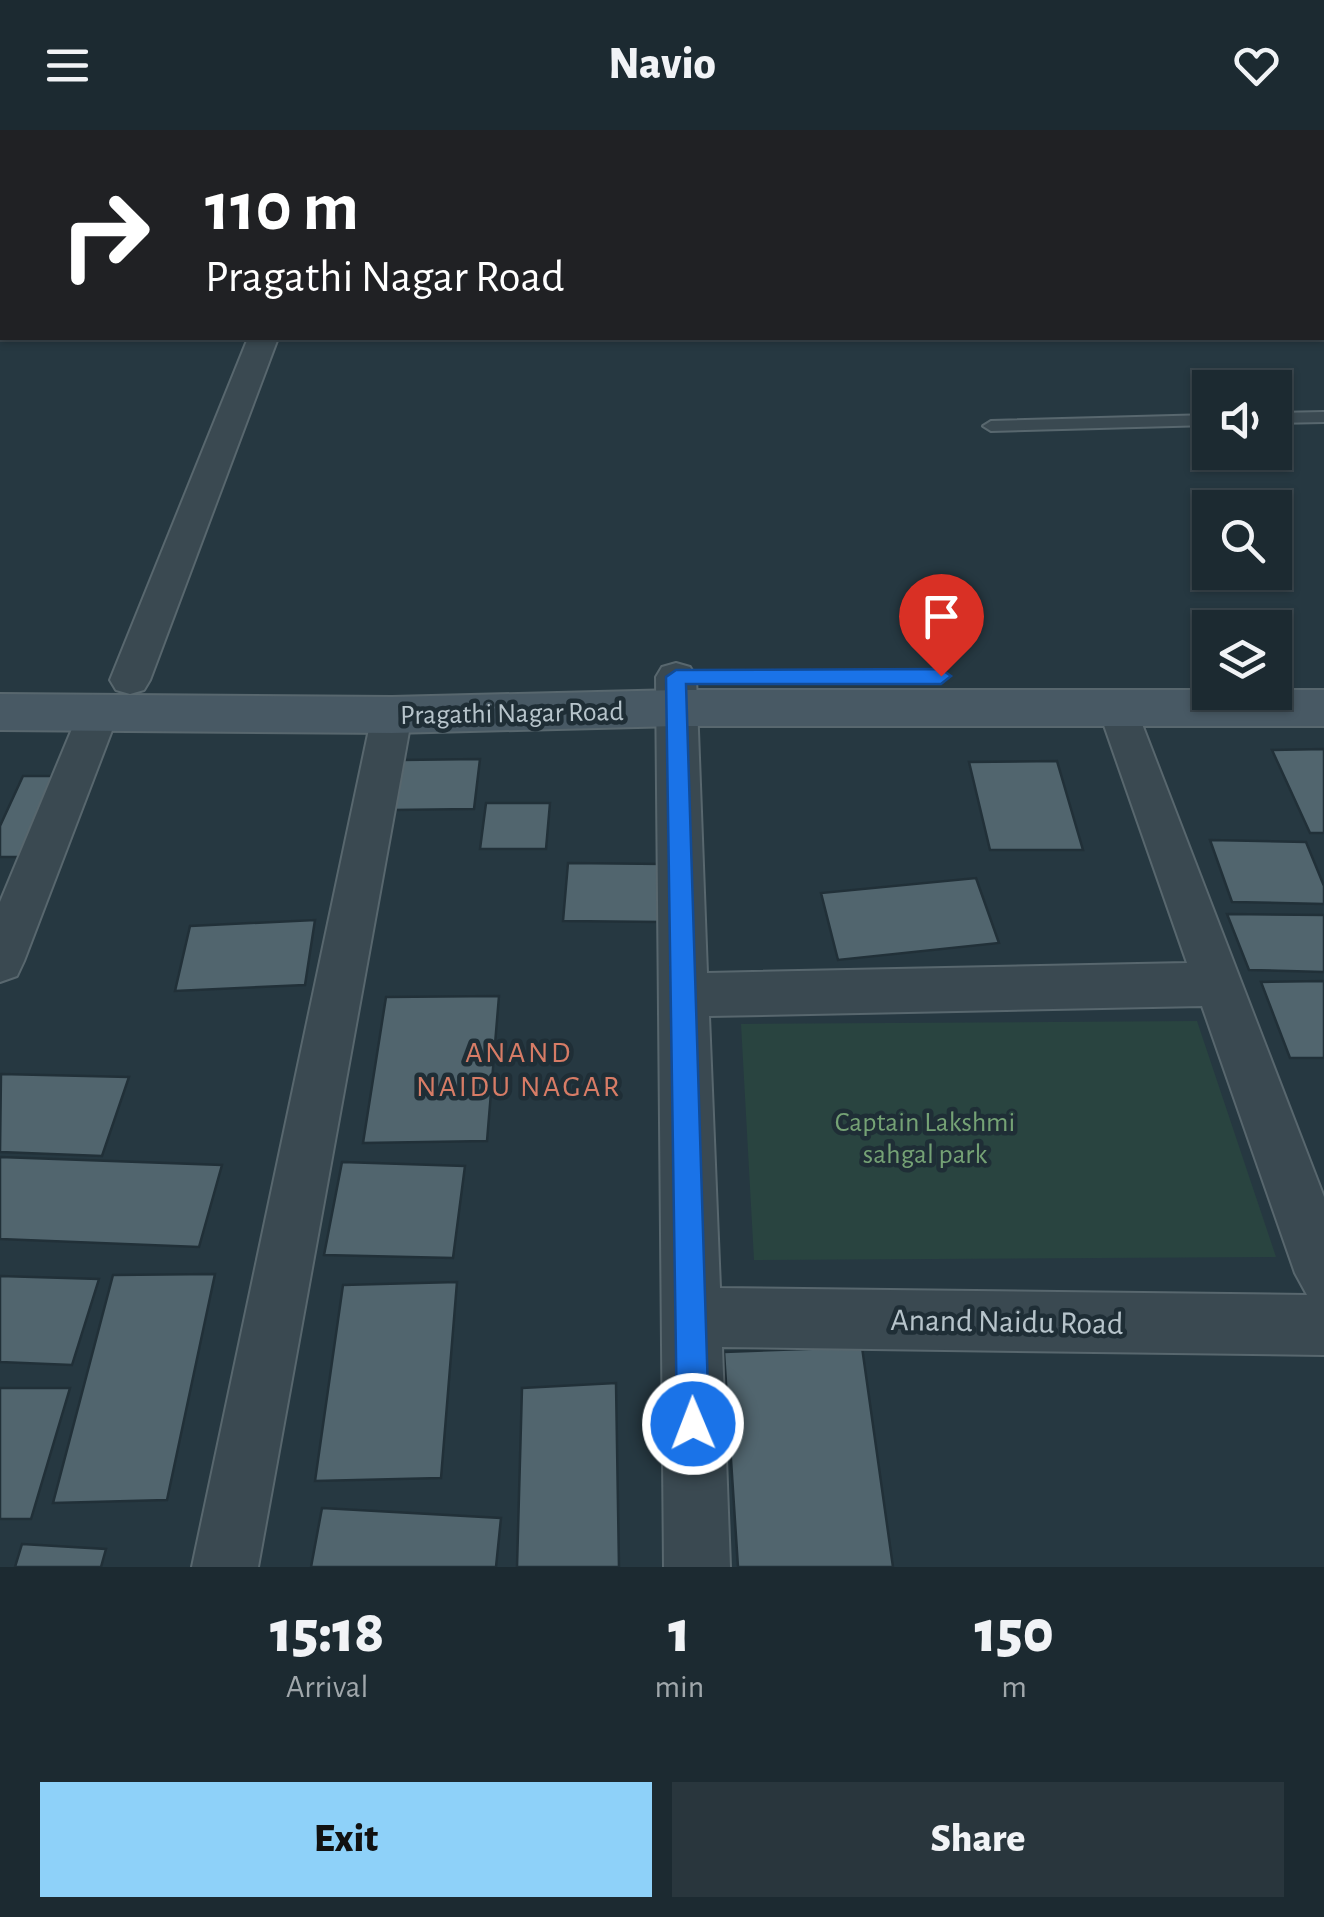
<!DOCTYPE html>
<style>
:root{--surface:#1c2a31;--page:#29363d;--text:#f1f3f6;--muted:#a0a7ab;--line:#3a464d;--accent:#8ed1f9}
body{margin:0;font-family:"Alegreya Sans",sans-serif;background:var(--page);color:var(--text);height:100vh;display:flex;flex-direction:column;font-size:38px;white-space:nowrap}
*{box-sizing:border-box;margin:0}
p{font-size:32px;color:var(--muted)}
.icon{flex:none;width:55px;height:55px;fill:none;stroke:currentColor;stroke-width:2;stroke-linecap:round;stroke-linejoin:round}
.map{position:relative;height:1437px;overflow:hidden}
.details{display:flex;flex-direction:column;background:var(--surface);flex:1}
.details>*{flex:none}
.hud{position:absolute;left:0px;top:0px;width:1325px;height:210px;box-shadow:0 2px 8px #0004,0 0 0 2px var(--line);background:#202124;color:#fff;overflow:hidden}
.tools{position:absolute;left:1192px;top:240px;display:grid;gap:20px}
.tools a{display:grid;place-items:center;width:100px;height:100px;border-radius:0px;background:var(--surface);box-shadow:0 2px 8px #0004,0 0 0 2px var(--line);font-size:50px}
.pin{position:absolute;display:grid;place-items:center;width:85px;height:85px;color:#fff;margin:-102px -42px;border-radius:50% 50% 50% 0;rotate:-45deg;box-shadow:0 0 10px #0007}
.pin .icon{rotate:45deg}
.me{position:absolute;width:110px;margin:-55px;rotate:359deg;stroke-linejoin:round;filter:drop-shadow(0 0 8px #0008)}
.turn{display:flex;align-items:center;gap:35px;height:210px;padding:0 40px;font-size:45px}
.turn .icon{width:130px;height:130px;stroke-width:2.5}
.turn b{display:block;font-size:70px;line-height:85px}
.eta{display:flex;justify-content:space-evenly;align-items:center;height:170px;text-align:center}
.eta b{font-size:60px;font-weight:800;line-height:70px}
.action{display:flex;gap:20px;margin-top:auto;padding:20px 40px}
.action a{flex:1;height:115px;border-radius:0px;background:var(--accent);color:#111;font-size:40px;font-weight:800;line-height:115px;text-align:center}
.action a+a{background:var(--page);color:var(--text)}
header{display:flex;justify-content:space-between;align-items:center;height:130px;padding:0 40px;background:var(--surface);font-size:45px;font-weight:800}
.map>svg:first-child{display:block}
.green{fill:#294440}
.building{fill:#51656e;stroke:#213038;stroke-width:2.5}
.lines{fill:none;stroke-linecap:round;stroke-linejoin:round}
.service-casing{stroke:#58676e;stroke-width:4}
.minor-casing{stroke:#58676e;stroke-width:4}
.secondary-casing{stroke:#58676e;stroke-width:4}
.service{fill:#3a4951;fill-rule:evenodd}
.minor{fill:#3a4951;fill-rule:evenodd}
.secondary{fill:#485964;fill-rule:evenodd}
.route{fill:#1a73e8;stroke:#114b97;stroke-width:2.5}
.labels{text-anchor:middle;stroke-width:9;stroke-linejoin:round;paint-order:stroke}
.street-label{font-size:28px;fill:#b7c4cb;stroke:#1f2e36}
.park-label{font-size:28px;fill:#75a275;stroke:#1f2e36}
.neighbourhood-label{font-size:30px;letter-spacing:2.5px;fill:#d77c66;stroke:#1f2e36}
.near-street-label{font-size:32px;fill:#b7c4cb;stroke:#1f2e36}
</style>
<header><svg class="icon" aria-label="menu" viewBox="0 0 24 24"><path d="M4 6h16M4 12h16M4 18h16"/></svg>Navio<svg class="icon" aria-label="heart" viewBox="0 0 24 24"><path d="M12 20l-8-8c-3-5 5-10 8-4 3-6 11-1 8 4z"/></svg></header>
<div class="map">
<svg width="1324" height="1437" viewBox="0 0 1324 1437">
<rect width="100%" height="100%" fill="#263841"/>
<!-- green -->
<polygon class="green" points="1197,891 1276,1127 754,1130 741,894"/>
<!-- building -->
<g class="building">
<polygon points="4,0 109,0 2,2 0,18 0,5"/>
<polygon points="162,0 282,0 161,2"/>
<polygon points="1324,619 1324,703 1310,703 1272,620"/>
<polygon points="480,629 474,679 392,680 401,630"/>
<polygon points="1057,631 1083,720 990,720 969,632"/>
<polygon points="23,646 62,646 27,727 0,727 0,696"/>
<polygon points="486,673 550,673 546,719 480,719"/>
<polygon points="1210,710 1306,712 1324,756 1324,774 1232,772"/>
<polygon points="568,733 664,734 663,792 563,791"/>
<polygon points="976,748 999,813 838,830 821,763"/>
<polygon points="1227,784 1324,785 1324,842 1249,840"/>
<polygon points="315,790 305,855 175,861 190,796"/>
<polygon points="1324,851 1324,928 1290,928 1261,852"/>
<polygon points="499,866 487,1011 363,1013 386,867"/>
<polygon points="1,944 129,947 102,1026 0,1022"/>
<polygon points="0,1027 222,1035 199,1117 0,1109"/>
<polygon points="342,1032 465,1036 453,1128 324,1125"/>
<polygon points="215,1144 167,1370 53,1373 113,1145"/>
<polygon points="0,1146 99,1149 72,1235 0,1232"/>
<polygon points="457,1152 441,1348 315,1351 343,1155"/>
<polygon points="862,1217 893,1437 738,1437 724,1222"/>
<polygon points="616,1253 619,1437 517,1437 522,1258"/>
<polygon points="0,1258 70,1258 31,1389 0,1389"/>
<polygon points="322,1378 501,1388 496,1437 311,1437"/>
<polygon points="22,1414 106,1419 101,1437 15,1437"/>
</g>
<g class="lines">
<!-- service casing -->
<g class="service-casing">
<g id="service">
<polygon points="1100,0 1112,0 1114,2 1102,2"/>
<rect x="0" y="62" width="2" height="8"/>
<rect x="1322" y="165" width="2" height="8"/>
<polygon points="1324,282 1324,292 1275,293 1275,283"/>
<polygon points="1210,285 1210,295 991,301 983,296 991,291"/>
</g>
</g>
<!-- minor casing -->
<g class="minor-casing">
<g id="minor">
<polygon points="248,208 278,208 150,550 144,560 130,564 116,560 110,550"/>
<path d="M676,533l14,4 6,10 11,296 480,-10 -89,-255 6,-10 14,-5 14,5 192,499v158l-602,-8 8,220h-66l-8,-890 6,-10zM1202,876l93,267 12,22 -587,-7 -11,-272z"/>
<polygon points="99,567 113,572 119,582 24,831 17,846 0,852 0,772 79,582 85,572"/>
<polygon points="392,570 406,574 412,585 258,1437 192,1437 372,585 378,574"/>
</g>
</g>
<!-- secondary casing -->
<g class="secondary-casing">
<polygon id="secondary" points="677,560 1324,560 1324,596 677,596 392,603 0,600 0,564 392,567"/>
</g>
<!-- service -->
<use href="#service" class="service"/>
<!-- minor -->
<use href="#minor" class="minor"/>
<!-- secondary -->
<use href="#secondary" class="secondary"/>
</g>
<!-- route -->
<polygon class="route" points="941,539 951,546 941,554 686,554 709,1294 704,1305 693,1310 682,1305 677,1294 666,547 676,540"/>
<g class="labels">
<!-- street labels -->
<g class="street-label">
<text transform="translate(512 582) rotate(-1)" y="10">Pragathi Nagar Road</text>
</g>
<!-- park labels -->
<g class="park-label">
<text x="925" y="1001">Captain Lakshmi<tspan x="925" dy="32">sahgal park</tspan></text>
</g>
<!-- neighbourhood labels -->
<g class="neighbourhood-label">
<text x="519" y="932">ANAND<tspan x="519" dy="34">NAIDU NAGAR</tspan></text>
</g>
<!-- near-street labels -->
<g class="near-street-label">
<text transform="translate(1007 1191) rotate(1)" y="11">Anand Naidu Road</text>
</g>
</g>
</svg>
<div class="tools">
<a><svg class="icon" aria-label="sound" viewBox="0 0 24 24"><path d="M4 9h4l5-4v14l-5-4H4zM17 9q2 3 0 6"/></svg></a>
<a><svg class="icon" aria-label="search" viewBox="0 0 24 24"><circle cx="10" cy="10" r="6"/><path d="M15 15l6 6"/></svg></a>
<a><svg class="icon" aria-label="layers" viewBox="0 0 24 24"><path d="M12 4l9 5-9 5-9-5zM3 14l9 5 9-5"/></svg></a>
</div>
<div class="pin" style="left:941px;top:546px;background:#d93025"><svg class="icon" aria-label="arrive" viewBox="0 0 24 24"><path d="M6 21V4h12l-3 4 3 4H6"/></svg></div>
<svg class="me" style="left:693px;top:1294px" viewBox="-20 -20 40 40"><circle r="17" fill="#1a73e8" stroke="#fff" stroke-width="3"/><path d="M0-11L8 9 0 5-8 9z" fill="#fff"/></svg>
<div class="hud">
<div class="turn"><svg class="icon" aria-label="right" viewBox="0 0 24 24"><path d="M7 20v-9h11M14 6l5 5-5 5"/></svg><div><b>110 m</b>Pragathi Nagar Road</div></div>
</div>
</div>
<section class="details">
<div class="eta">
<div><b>15:18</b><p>Arrival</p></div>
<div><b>1</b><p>min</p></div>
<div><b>150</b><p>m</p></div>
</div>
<div class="action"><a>Exit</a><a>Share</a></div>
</section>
